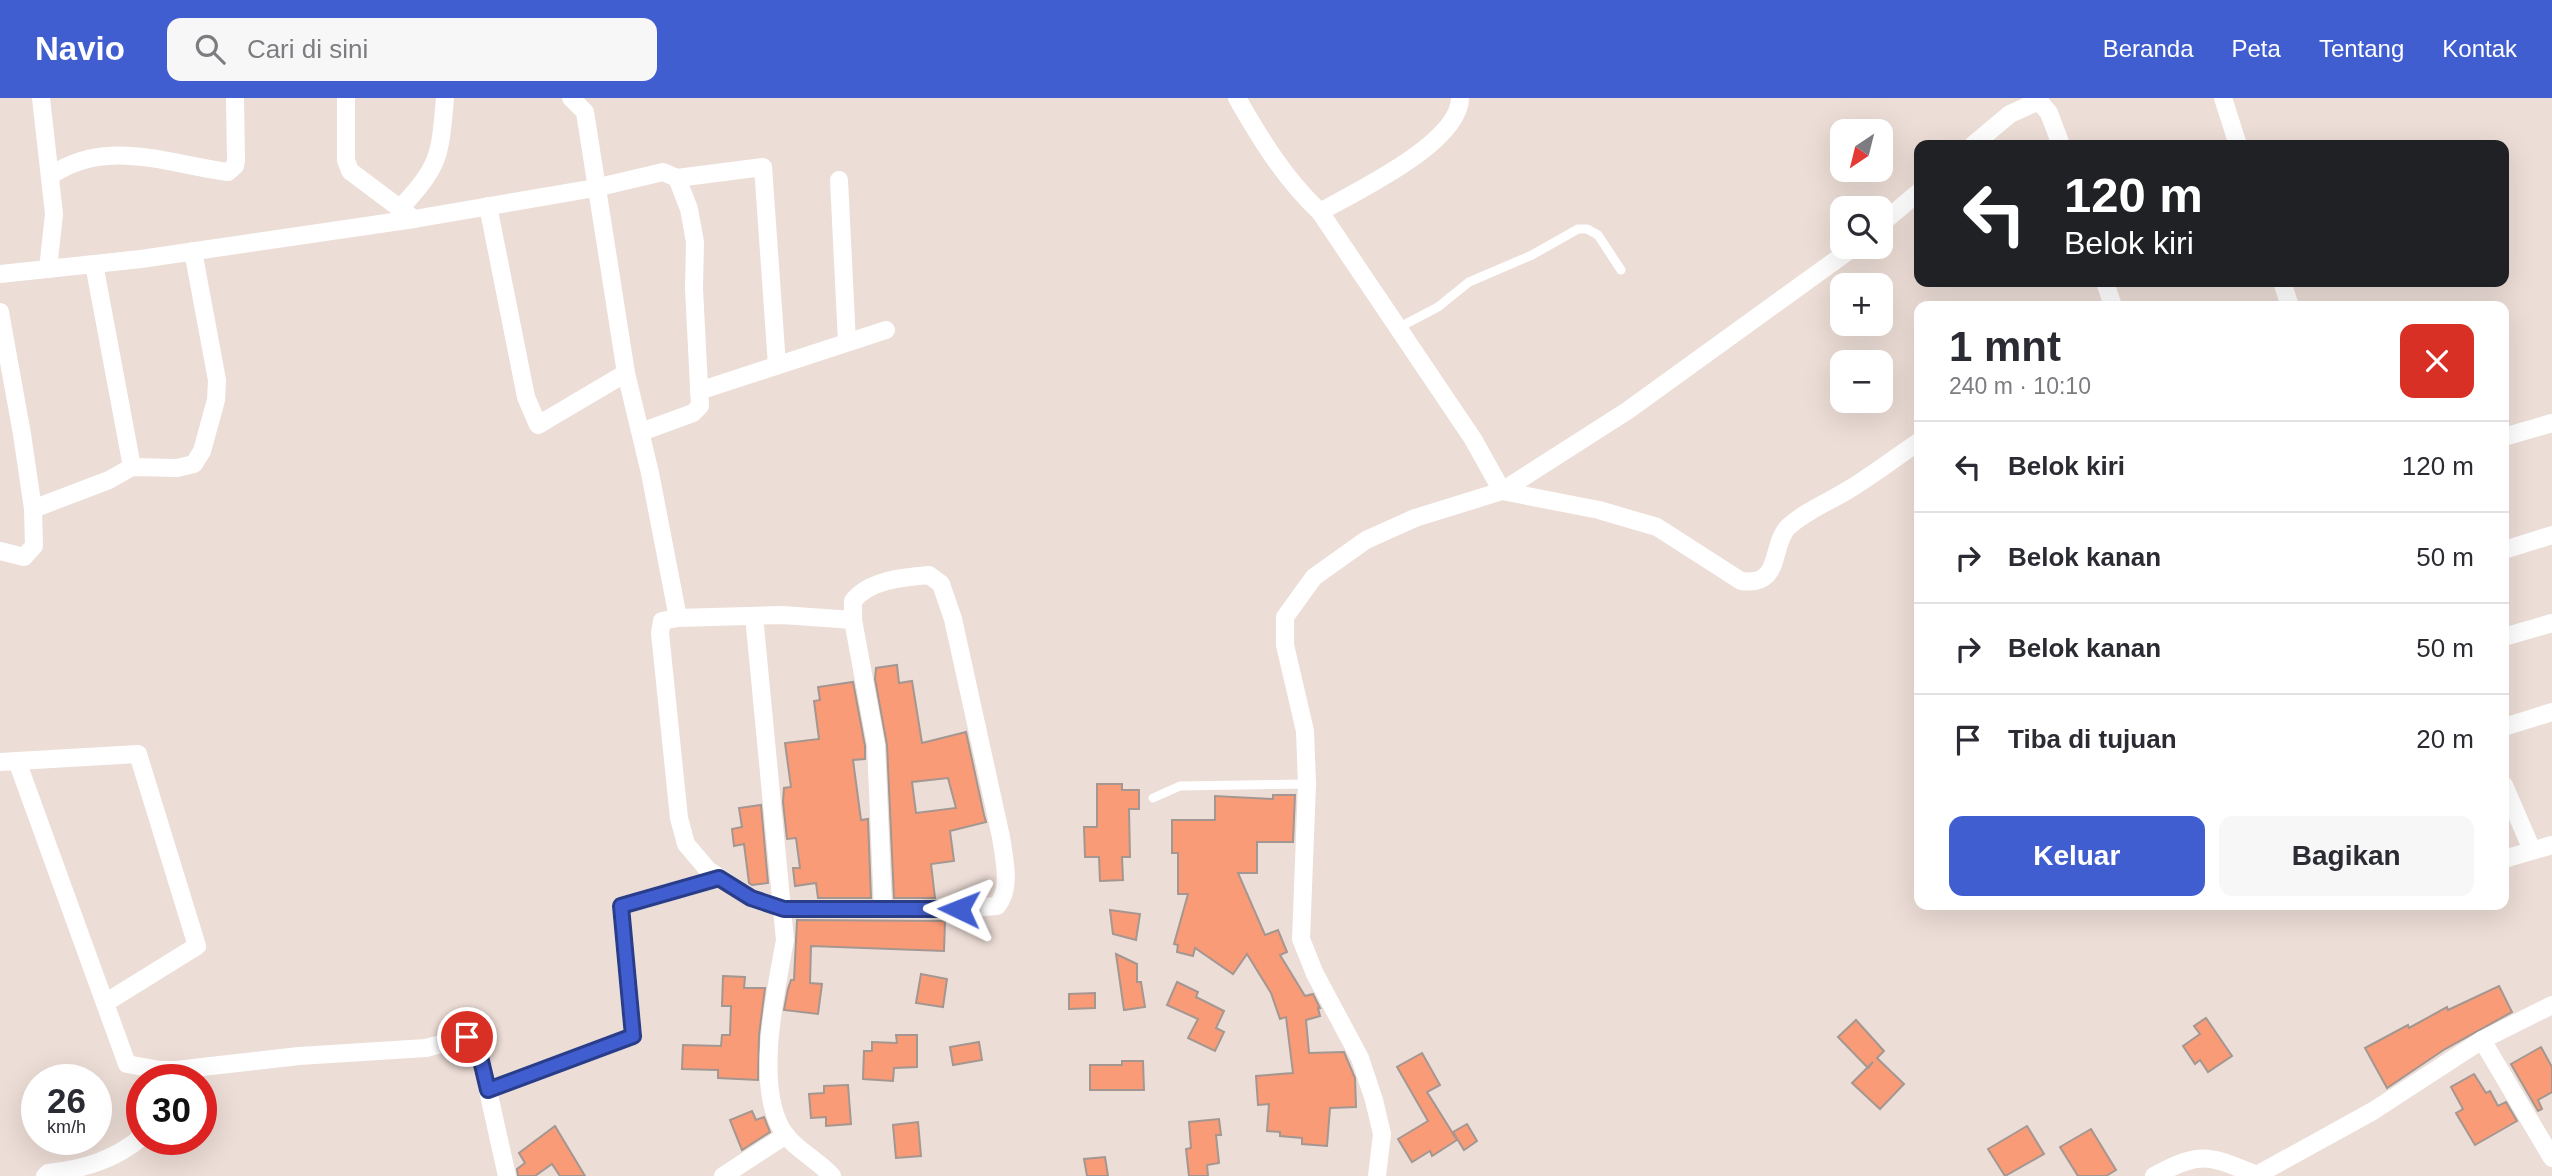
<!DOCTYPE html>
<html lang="id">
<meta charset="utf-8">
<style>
:root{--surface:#fff;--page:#f7f7f7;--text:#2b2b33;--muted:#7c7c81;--line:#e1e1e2;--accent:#415ed1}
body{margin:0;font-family:Helvetica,sans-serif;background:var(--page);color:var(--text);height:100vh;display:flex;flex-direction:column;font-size:26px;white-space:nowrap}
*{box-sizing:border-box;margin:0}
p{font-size:23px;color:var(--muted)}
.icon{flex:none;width:38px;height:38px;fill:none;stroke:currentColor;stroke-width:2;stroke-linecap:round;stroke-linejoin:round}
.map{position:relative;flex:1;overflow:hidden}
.panel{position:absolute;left:1914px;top:203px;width:595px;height:609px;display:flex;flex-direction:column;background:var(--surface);border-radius:14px;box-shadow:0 7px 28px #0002}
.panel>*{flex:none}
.banner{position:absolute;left:1914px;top:42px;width:595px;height:147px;border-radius:14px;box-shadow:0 7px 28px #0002;background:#202124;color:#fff;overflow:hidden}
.needle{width:46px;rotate:215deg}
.fabs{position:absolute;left:1830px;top:21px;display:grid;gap:14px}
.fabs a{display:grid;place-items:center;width:63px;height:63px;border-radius:14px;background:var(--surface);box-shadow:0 7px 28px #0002;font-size:35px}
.speed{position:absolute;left:21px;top:966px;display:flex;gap:14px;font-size:35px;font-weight:700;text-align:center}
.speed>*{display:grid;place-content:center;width:91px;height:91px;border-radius:50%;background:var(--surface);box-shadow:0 7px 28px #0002;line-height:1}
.speed small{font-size:18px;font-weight:400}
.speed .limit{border:10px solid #d22;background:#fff;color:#111}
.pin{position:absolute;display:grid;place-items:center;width:60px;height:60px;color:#fff;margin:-30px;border:4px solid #fff;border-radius:50%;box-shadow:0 2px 7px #0007}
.me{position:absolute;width:77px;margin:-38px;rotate:272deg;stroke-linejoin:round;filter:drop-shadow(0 0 5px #0008)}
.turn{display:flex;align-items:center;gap:24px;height:147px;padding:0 35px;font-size:32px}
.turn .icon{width:91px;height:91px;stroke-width:2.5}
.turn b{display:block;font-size:49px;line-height:60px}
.round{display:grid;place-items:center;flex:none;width:74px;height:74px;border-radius:14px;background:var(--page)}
.summary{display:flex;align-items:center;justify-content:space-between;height:119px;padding:0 35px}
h1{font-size:42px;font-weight:700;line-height:52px}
.cta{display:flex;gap:14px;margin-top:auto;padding:14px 35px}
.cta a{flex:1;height:80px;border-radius:14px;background:var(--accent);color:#fff;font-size:28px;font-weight:700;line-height:80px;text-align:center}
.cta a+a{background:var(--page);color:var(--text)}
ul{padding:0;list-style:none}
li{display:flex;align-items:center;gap:21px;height:91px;padding:0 35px;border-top:2px solid var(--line)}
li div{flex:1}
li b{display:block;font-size:26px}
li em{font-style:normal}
header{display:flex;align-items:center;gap:42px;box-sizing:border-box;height:98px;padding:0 35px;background:var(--accent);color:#fff}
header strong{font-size:33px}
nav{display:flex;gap:38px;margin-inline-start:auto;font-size:24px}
.search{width:490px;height:63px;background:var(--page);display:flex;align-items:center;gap:18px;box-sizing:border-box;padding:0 24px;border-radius:14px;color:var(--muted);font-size:26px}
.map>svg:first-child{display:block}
.building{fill:#fa9b77;stroke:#a49690;stroke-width:2;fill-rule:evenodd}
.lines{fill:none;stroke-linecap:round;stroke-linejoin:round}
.lane{stroke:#fff;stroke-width:9}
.street{stroke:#fff;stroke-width:18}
.route-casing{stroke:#2a3d88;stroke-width:18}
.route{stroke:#415ed1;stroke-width:12}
</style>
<header>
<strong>Navio</strong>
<div class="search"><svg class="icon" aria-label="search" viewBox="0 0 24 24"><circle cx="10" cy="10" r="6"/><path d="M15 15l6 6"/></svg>Cari di sini</div>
<nav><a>Beranda</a><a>Peta</a><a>Tentang</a><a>Kontak</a></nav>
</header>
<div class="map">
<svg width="2552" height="1078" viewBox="0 0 2552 1078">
<rect width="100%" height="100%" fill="#ecddd6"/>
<!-- building -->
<g class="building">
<path d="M897,567l2,18 13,-2 10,62 44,-11 18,83 2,7 -36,9 4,30 -23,3 4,34h-41l-7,-153 -12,-66 1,-11zM948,680l8,30 -40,5 -4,-31z"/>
<polygon points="853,584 865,648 865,661 853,662 861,722 868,721 871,800 818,800 816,785 795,788 793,770 800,770 796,740 787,741 783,704 784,690 791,689 785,645 819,641 814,603 820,602 818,589"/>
<polygon points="1097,686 1122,686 1122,692 1139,692 1139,711 1129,711 1130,759 1122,759 1123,782 1100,783 1099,759 1085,759 1084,729 1097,729"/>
<polygon points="1273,697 1295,697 1293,744 1257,744 1257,775 1238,775 1265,837 1278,832 1287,854 1280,857 1305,898 1313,896 1320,910 1318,910 1320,918 1306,922 1309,955 1344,954 1355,980 1356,1009 1330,1010 1327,1048 1302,1046 1302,1040 1280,1038 1280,1034 1267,1033 1269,1006 1258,1007 1256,978 1293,975 1286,919 1280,921 1271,895 1247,856 1233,876 1195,850 1193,858 1177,854 1178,847 1174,846 1188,796 1178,796 1178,755 1172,755 1172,722 1215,722 1215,698 1273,701"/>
<polygon points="761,707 768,785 752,787 749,785 744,746 734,748 732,731 742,729 739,710"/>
<polygon points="1110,812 1140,816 1136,842 1113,836"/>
<polygon points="797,822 945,823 944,853 811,848 810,885 822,886 818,916 784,912 788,891 791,882 794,882"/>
<polygon points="1116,856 1137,866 1137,884 1141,884 1145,909 1124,912"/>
<polygon points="921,876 947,881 943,909 916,905"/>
<polygon points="723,878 745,879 744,890 765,890 759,937 758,982 718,980 718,972 682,971 683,947 721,948 722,937 730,937 731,908 722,908"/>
<polygon points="1177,884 1198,894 1196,899 1224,913 1216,930 1224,934 1215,953 1188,940 1198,921 1167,907"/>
<polygon points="2499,888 2512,914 2445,951 2387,990 2365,950 2408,927 2409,930 2447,909 2448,912"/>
<polygon points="1095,895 1095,910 1069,911 1069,896"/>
<polygon points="2206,920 2232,958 2208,974 2200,962 2195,966 2183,948 2200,936 2194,928"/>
<polygon points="1856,922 1884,953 1877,960 1904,986 1880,1011 1852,985 1873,964 1868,970 1838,939"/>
<polygon points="896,937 917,937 917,969 894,970 893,983 863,981 864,953 872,953 872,944 897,945"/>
<polygon points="979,944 982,962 953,967 950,949"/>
<polygon points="2541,949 2552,969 2552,994 2538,1002 2542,1011 2538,1013 2511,966"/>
<polygon points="1422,955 1440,987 1427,994 1457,1042 1432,1058 1430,1053 1412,1064 1398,1041 1428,1023 1397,969"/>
<polygon points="1122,963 1143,963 1144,992 1090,992 1090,967 1122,967"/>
<polygon points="2474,976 2486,995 2490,993 2498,1008 2506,1004 2517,1023 2475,1047 2456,1015 2463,1011 2451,989"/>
<polygon points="848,987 851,1026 826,1028 826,1019 811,1020 809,996 824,995 824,988"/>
<polygon points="752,1013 756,1022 764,1019 770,1034 742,1052 730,1022"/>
<polygon points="1219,1021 1221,1037 1216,1037 1219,1065 1207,1067 1208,1078 1189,1078 1186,1051 1191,1050 1189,1024"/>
<polygon points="918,1024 921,1058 896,1060 893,1027"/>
<polygon points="1467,1026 1477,1043 1464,1052 1453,1034"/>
<polygon points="555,1028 585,1078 560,1078 552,1066 535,1078 518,1078 517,1071 525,1065 519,1055"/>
<polygon points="2027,1028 2044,1056 2005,1078 1988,1051"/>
<polygon points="2091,1031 2116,1072 2106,1078 2078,1078 2060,1049"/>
<polygon points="1105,1059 1108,1078 1087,1078 1084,1061"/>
</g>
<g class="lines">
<!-- lane -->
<g class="lane">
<polyline points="1398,230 1438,209 1469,184 1532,157 1578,131 1587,131 1598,137 1621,172"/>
<polyline points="1153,700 1180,688 1307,686"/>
</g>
<!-- street -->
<g class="street">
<polyline points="41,0 54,116 48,171"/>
<polyline points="346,0 346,62 350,73 414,121"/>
<polyline points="571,0 585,14 626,275 650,375 678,520 782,517 853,522 876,647 883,809"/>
<path d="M1237,0c24,42 48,81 83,114l153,227 29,52 97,19 58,17 84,54c42,6 29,-36 47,-54 19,-17 39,-24 60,-37 25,-15 48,-33 72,-49"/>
<polyline points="2223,0 2238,47"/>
<polyline points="1973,47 2010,16 2039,3 2049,15 2061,47"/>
<path d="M50,78c56,-39 117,-12 178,-4l7,-6 1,-6 -1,-62"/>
<polyline points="677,80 763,69 777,267"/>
<polyline points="839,82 847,244"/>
<polyline points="488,108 526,299 538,327 626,275"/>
<path d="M401,109c40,-41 39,-54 44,-109"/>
<path d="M1320,114c35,-20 140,-69 140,-114"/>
<polyline points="1881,126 1920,93"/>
<polyline points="94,166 132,369"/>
<polyline points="0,176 141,161 414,121 595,90 663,74 677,80 689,111 695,144 694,191 700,308 693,315 641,334"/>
<polyline points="2105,184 2113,208"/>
<polyline points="2282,184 2290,208"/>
<polyline points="0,214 22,336 33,411 34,448 24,459 0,453"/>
<polyline points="699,293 886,232"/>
<polyline points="2504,339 2552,325"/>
<polyline points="33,411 109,382 132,369 177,370 194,366 202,353 216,302 217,282 193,153"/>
<polyline points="2504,452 2552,437"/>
<path d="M754,518l31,324c-9,51 -30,141 -4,188 11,20 36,31 51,48"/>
<path d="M678,520l-16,3 -2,12 19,185 7,26 22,26 43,28 33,11h175l38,-3c15,-17 7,-48 4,-69l-48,-218 -12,-35 -12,-9c-25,2 -60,5 -76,26v19"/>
<polyline points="2504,539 2552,525"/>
<polyline points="2504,629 2552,614"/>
<polyline points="17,663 138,656 197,848 105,905"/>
<polyline points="0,664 17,663 127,966 160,972 176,972 299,958 426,950 467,939 479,954 483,970 507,1078"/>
<polyline points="2504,687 2532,752"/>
<polyline points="2504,761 2552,747"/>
<polyline points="2482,942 2552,1060"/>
<polyline points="488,992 633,938 621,808 719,780"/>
<path d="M45,1078l3,-3c36,-4 66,-13 94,-36"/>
<polyline points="723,1078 786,1037"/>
<polyline points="1377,1078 1382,1036 1374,1002 1360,960 1315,876 1301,841 1307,686 1305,633 1285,547 1285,519 1314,479 1366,442 1415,420 1502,393 1627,313 1854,149"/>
<path d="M2154,1078c48,-26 55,-20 103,-1l116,-64 109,-71 70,-35"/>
</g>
</g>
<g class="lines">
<!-- route casing -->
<g class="route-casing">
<polyline id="route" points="467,939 479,954 488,992 633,938 621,808 719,780 751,800 784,811 959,811"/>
</g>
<!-- route -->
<use href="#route" class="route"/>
</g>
</svg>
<div class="fabs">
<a><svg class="needle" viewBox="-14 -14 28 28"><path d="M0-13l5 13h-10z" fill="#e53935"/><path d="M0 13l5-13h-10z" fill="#7c7c81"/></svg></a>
<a><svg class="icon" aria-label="search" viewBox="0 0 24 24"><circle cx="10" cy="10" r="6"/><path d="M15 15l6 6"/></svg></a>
<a>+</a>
<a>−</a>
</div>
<div class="speed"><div>26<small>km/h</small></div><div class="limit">30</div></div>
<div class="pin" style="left:467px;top:939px;background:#d93025"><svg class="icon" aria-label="arrive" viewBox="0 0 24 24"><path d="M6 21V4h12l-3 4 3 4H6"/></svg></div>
<svg class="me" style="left:959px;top:811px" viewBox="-20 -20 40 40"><path d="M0-17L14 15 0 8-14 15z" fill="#415ed1" stroke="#fff" stroke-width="4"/></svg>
<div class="banner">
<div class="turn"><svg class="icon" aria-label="left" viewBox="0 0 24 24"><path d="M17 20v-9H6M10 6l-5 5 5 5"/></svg><div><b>120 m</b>Belok kiri</div></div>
</div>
<section class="panel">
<div class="summary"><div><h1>1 mnt</h1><p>240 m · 10:10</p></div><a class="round" style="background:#d93025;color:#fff"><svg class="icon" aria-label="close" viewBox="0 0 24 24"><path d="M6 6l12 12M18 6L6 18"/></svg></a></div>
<ul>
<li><svg class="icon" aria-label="left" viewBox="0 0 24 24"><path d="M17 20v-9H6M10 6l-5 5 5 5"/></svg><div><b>Belok kiri</b></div><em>120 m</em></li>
<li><svg class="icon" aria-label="right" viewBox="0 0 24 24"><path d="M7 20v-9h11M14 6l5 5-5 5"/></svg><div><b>Belok kanan</b></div><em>50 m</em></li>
<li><svg class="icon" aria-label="right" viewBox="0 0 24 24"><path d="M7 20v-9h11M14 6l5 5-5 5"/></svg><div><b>Belok kanan</b></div><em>50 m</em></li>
<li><svg class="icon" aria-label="arrive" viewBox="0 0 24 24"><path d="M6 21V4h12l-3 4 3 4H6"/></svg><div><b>Tiba di tujuan</b></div><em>20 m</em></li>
</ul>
<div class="cta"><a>Keluar</a><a>Bagikan</a></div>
</section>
</div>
